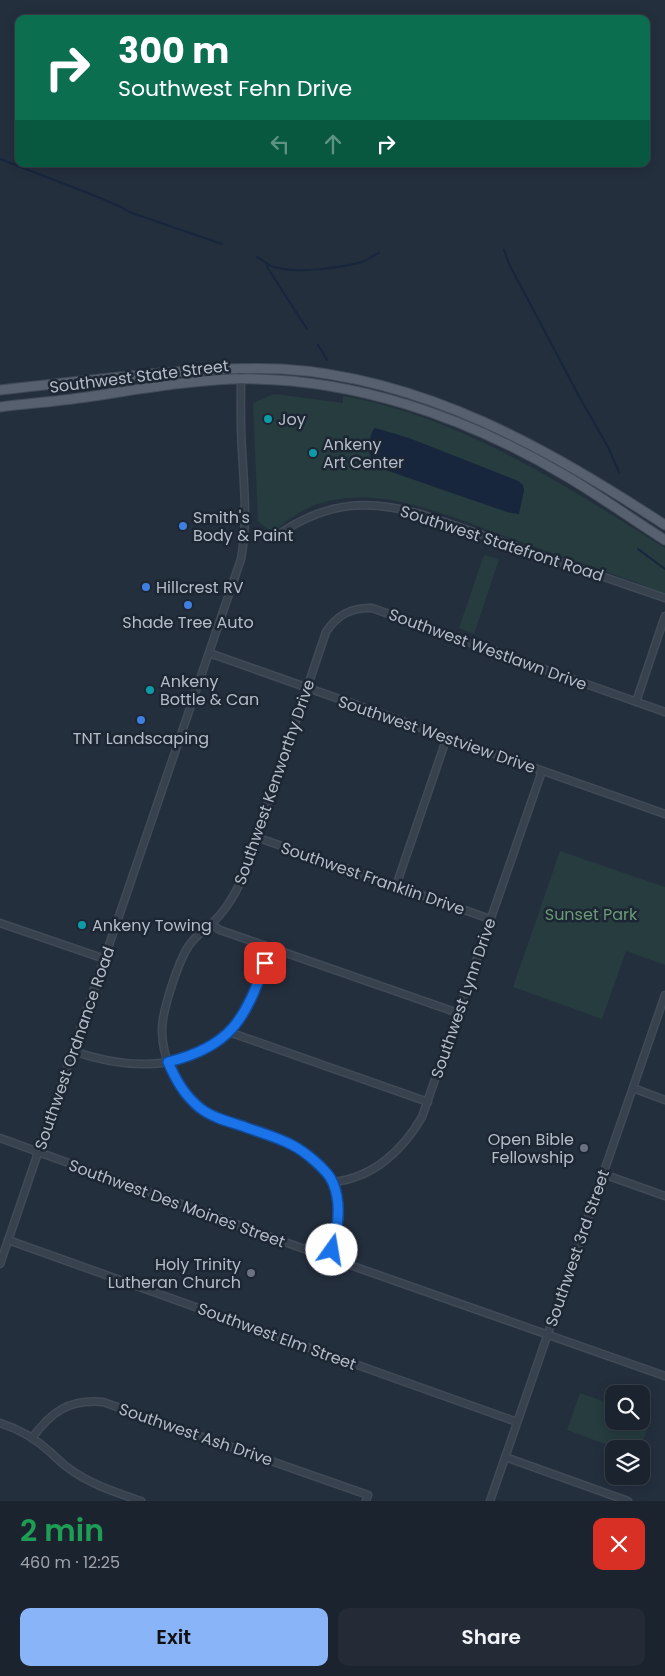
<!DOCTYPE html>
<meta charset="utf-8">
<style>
:root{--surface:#1b232e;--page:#242b36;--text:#f1f3f6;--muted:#a0a4aa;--line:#39404a;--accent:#8ab4f8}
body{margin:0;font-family:Poppins,sans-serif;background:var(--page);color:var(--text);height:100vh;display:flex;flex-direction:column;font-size:19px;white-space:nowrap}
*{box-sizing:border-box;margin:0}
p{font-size:16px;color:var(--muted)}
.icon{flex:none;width:28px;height:28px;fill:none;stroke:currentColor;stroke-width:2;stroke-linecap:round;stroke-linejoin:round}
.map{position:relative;height:1501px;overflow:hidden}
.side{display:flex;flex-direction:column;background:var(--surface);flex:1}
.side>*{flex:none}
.hud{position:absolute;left:15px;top:15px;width:635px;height:152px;border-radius:10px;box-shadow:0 2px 12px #0003,0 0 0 1px var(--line);background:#0b6e4f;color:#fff;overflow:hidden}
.controls{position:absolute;left:605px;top:1385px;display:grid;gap:10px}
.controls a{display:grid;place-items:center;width:45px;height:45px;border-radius:10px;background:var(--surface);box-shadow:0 2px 12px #0003,0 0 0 1px var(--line);font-size:25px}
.pin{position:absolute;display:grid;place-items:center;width:42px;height:42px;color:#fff;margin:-21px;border-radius:10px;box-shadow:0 2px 8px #0006}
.me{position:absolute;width:55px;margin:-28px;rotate:13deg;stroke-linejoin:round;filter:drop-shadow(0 0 4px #0008)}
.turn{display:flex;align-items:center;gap:18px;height:105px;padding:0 20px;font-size:22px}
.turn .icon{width:65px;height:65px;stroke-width:2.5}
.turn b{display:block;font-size:35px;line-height:42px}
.lanes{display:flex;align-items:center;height:48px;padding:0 20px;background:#0003;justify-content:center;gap:25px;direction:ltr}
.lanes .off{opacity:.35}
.round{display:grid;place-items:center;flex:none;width:52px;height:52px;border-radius:10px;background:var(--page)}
.overview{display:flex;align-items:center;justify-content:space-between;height:85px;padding:0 20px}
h1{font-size:30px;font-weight:600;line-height:38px;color:#1e9e55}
.cta{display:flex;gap:10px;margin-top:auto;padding:10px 20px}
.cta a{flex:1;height:58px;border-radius:10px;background:var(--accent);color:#111;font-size:20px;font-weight:600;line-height:58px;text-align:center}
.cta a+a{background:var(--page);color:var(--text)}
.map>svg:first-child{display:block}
.green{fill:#263c3f}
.water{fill:#17263c}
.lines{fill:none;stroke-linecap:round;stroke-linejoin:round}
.stream{stroke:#17263c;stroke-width:2}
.minor-casing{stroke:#414a57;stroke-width:9}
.major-casing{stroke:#414a57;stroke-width:11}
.minor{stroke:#38414e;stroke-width:6}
.major{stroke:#56606e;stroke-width:9}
.route-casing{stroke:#114b97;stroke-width:12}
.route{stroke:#1a73e8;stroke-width:9}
.culture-dot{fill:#0f9aa8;stroke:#1d2633;stroke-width:2}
.shop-dot{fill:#3f7fe0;stroke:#1d2633;stroke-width:2}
.worship-dot{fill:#6b7280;stroke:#1d2633;stroke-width:2}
.labels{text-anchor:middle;stroke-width:5;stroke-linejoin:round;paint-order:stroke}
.street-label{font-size:16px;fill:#b4bcc9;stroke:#1d2633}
.poi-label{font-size:16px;fill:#b4bcc9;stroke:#1d2633;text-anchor:start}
.park-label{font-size:16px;fill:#6b9a76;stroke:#1d2633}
</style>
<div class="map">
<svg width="665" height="1501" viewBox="0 0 665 1501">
<rect width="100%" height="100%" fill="#242f3e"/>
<!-- green -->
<g class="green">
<path d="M274,394l69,9v-7c119,21 221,89 322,152v47l-15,-5 -7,-5c-45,-16 -91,-32 -136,-48 -57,-20 -118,-50 -179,-36 -22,5 -40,18 -56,32l-14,-12 -5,-118z"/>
<polygon points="484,555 499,559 474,634 459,628"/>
<polygon points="560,851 665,887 665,965 626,951 602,1019 513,987"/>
<polygon points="580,1393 614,1405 614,1421 641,1421 641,1415 651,1418 640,1449 619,1449 567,1430"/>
</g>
<!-- water -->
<path class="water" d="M375,428l34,10 109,43 5,4 1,5 -5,24 -12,-2 -130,-45c-10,-8 -10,-31 -2,-39z"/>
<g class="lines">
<!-- stream -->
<g class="stream">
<polyline points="0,159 93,195 121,207 129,212 222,244"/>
<polyline points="504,250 509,264 580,398 608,447 619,472"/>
<path d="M257,257c6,3 10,8 17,10 22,7 66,1 88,-5 7,-2 10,-7 17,-9"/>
<polyline points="267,263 267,267 307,329"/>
<polyline points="318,345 327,360"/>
<polyline points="638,549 665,569"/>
</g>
<!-- minor casing -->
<g class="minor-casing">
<g id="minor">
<path d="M282,532c48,-31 88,-33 142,-17l241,83"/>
<polyline points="209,653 665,814"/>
<polyline points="636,702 665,616"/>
<polyline points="256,837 490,919"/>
<polyline points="396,886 447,737"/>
<polyline points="0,923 105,959"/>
<polyline points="211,924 220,930 458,1013"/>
<polyline points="229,1032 428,1102"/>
<path d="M73,1051c60,21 134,22 172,-39 12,-20 18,-43 26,-64"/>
<polyline points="633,1088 665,1100"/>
<polyline points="0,1138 296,1246 665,1376"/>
<polyline points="603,1174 665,1196"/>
<path d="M333,1182c40,-4 70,-32 89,-65l120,-346"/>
<polyline points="8,1240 517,1422"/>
<path d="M330,1257c15,-49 12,-86 -38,-112 -14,-7 -31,-12 -46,-17 -15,-6 -32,-10 -45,-19 -14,-10 -23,-23 -30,-39 -7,-16 -11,-33 -8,-51 3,-18 16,-60 27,-75 5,-7 12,-12 19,-18 16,-14 25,-30 34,-49l83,-245c11,-17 25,-25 46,-24l293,104"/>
<path d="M0,1264l241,-705c7,-38 3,-71 1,-109 -2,-27 -1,-55 -1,-82"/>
<path d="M0,1423c19,6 35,15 50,29 6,5 11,11 17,15 22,17 48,25 74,34"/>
<path d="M32,1438c19,-26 37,-39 71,-36l265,93 -2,6"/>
<polyline points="505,1457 628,1501"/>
<polyline points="490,1501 665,995"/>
</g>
</g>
<!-- major casing -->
<g class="major-casing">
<g id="major">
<path d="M0,390c50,-6 100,-11 150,-16 44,-4 88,-7 132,-5 143,9 266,80 383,156"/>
<path d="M0,407c31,-4 63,-6 94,-11 46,-7 92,-15 139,-17 118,-3 233,38 333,97 34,20 66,43 99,64"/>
</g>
</g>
<!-- minor -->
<use href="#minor" class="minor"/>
<!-- major -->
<use href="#major" class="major"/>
</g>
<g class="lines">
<!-- route casing -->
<g class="route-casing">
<path id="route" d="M265,963c-20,57 -35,84 -97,99 8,18 16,33 32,46 13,10 30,14 45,19 16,6 32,10 47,18 12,6 36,25 41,38 9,21 5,46 -1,67"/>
</g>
<!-- route -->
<use href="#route" class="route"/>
</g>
<!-- markers -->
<g class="culture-dot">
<circle cx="268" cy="419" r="5"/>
<circle cx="313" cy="453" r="5"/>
<circle cx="150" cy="690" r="5"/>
<circle cx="82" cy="925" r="5"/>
</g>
<g class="shop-dot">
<circle cx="183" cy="526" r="5"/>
<circle cx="146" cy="587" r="5"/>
<circle cx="188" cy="605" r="5"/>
<circle cx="141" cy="720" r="5"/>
</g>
<g class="worship-dot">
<circle cx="584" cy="1148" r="5"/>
<circle cx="251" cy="1273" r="5"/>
</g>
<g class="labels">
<!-- street labels -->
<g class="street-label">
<text transform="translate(139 376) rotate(-7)" y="6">Southwest State Street</text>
<text transform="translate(502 543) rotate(18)" y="6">Southwest Statefront Road</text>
<text transform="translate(488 649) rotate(20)" y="6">Southwest Westlawn Drive</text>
<text transform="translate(437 734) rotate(19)" y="6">Southwest Westview Drive</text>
<text transform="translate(274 782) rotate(-71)" y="6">Southwest Kenworthy Drive</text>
<text transform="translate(373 878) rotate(19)" y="6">Southwest Franklin Drive</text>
<text transform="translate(463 998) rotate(-71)" y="6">Southwest Lynn Drive</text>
<text transform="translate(74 1048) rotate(-71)" y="6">Southwest Ordnance Road</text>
<text transform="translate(177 1203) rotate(20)" y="6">Southwest Des Moines Street</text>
<text transform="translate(577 1248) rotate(-71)" y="6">Southwest 3rd Street</text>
<text transform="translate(277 1336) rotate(20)" y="6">Southwest Elm Street</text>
<text transform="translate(196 1434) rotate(19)" y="6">Southwest Ash Drive</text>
</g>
<!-- poi labels -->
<g class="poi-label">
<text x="278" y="425">Joy</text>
<text x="323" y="450">Ankeny<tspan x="323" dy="18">Art Center</tspan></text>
<text x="193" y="523">Smith's<tspan x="193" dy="18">Body &amp; Paint</tspan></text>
<text x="156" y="593">Hillcrest RV</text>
<text x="188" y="628" text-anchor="middle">Shade Tree Auto</text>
<text x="160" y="687">Ankeny<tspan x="160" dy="18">Bottle &amp; Can</tspan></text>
<text x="141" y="744" text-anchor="middle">TNT Landscaping</text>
<text x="92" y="931">Ankeny Towing</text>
<text x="574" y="1145" text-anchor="end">Open Bible<tspan x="574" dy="18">Fellowship</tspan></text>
<text x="241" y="1270" text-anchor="end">Holy Trinity<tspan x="241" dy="18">Lutheran Church</tspan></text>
</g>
<!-- park labels -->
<g class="park-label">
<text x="591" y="920">Sunset Park</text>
</g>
</g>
</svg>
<div class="controls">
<a><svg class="icon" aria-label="search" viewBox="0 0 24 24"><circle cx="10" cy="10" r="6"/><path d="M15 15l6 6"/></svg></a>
<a><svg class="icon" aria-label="layers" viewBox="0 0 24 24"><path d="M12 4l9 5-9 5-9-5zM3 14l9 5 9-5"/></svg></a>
</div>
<div class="pin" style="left:265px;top:963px;background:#d93025"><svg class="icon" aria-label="arrive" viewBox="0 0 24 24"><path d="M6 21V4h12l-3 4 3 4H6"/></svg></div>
<svg class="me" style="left:332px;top:1250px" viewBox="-20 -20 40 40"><circle r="19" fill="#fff"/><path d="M0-13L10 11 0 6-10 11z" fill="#1a73e8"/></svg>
<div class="hud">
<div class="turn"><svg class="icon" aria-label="right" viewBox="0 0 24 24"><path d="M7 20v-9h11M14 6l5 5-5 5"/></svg><div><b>300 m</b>Southwest Fehn Drive</div></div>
<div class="lanes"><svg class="icon off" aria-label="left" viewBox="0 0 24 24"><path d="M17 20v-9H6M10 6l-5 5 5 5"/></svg><svg class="icon off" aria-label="ahead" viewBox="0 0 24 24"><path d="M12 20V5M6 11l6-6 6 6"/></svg><svg class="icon" aria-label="right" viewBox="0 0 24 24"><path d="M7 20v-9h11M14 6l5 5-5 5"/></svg></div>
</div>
</div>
<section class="side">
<div class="overview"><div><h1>2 min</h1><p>460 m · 12:25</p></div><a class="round" style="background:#d93025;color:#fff"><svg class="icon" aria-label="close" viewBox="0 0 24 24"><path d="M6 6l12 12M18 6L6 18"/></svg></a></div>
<div class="cta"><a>Exit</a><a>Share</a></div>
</section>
